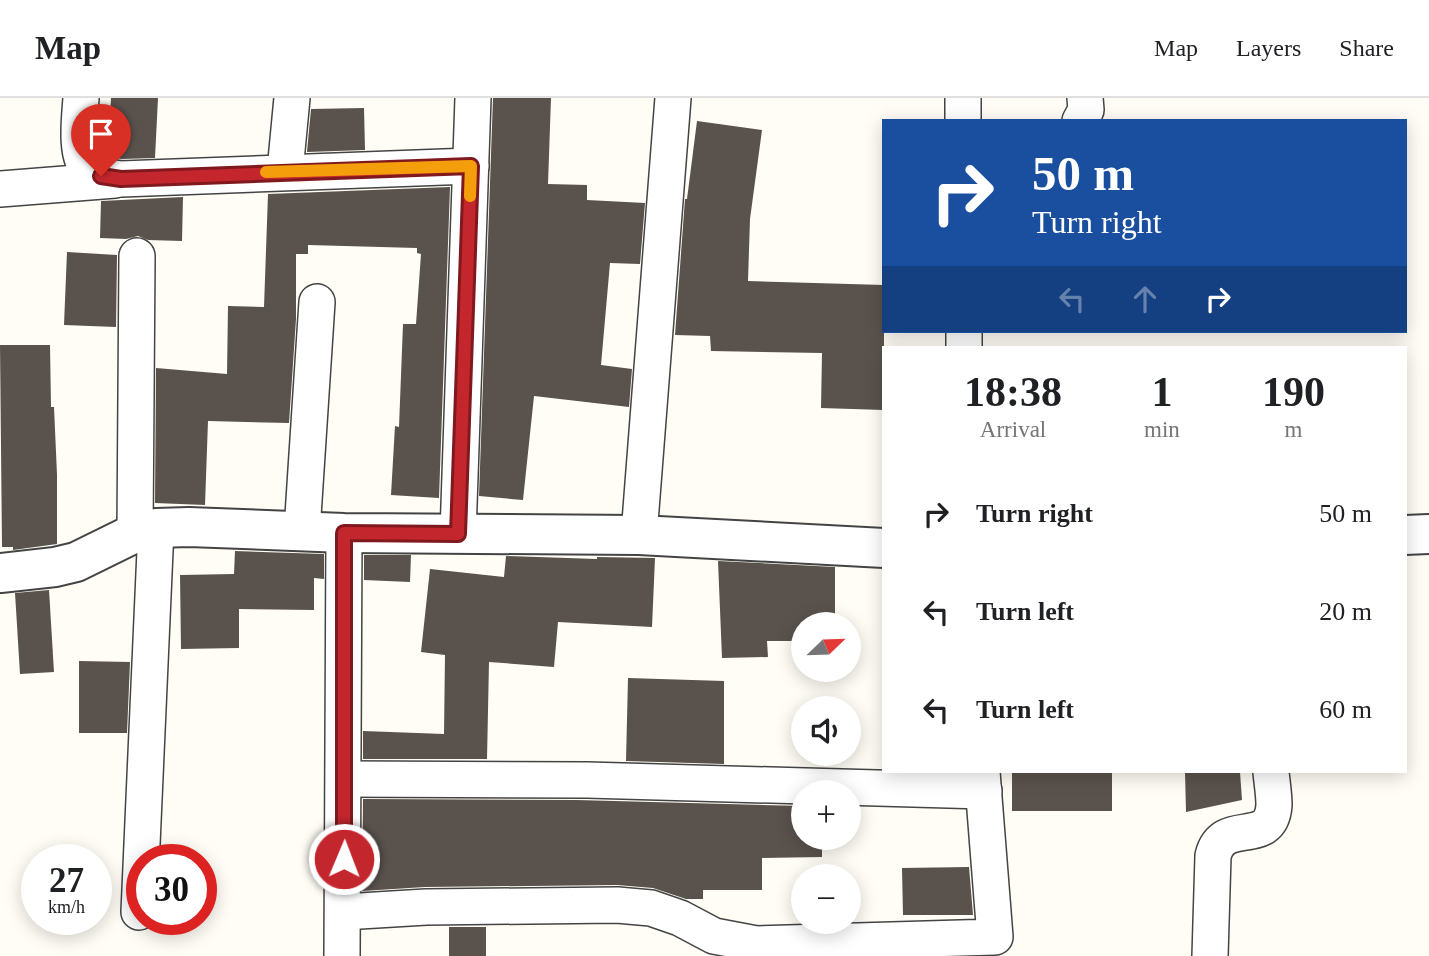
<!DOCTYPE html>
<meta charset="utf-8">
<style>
:root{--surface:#fff;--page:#f6f6f6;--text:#202124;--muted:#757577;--line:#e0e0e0}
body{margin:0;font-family:"Times New Roman",serif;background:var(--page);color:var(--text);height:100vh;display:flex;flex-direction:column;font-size:26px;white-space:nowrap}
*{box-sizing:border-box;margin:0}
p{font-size:23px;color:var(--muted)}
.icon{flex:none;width:38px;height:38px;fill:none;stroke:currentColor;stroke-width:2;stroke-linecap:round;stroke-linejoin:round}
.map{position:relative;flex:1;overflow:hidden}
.panel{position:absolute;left:882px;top:248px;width:525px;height:427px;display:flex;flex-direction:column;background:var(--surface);border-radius:0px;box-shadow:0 4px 18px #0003}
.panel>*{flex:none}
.guide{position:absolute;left:882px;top:21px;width:525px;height:214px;border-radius:0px;box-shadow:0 4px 18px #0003;background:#1a4fa0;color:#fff;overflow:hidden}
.needle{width:46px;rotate:67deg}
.tools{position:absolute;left:791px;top:514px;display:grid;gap:14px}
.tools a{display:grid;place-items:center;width:70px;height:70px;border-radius:50%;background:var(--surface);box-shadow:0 4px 18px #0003;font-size:35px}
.speed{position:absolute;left:21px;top:746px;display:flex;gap:14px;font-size:35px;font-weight:700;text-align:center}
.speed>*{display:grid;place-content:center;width:91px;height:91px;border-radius:50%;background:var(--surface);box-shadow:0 4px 18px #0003;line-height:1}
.speed small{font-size:18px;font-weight:400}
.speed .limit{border:10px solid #d22;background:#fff;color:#111}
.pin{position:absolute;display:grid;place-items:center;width:60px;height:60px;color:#fff;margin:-72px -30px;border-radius:50% 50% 50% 0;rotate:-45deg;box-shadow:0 0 7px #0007}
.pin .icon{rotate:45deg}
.me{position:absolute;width:77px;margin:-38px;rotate:1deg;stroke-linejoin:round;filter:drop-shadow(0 0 5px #0008)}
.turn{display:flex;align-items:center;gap:24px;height:147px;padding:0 35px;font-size:32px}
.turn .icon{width:91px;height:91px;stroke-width:2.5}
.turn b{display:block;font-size:49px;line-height:60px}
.lanes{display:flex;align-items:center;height:66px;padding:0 35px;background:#0003;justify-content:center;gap:35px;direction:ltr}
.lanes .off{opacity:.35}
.eta{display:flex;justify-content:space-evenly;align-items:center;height:119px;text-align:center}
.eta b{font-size:42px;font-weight:600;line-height:49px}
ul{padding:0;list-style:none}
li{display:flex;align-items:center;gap:21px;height:98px;padding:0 35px}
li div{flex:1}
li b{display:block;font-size:26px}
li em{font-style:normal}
header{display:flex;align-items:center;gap:42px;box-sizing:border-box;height:98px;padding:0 35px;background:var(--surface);border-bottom:2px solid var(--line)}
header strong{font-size:33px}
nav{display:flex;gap:38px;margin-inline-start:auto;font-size:24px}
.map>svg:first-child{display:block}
.building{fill:#5a524d}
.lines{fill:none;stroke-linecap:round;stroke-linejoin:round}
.minor-casing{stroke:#444;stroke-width:38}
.tertiary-casing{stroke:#444;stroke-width:42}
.minor{stroke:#fff;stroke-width:35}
.tertiary{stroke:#fff;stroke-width:38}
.route-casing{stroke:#7f191e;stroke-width:18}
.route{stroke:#c4262e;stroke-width:12}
.slow{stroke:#f59e0b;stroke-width:12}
</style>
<header>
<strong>Map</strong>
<nav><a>Map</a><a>Layers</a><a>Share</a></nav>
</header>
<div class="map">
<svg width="1429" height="858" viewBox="0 0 1429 858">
<rect width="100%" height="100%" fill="#fffdf5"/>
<!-- building -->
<g class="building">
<polygon points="111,0 158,0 155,60 122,61 108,59"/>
<polygon points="493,0 551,0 548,86 587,87 587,102 645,105 640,166 610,165 601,267 632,271 629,309 534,298 523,402 479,398"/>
<polygon points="364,10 365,52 307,54 311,11"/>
<polygon points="697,23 762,32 750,121 748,183 884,187 884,312 821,310 822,255 711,253 710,238 675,237 685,101 687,101"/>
<polygon points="450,89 439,400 391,397 395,328 399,329 403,226 416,226 421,156 417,155 417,150 308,147 308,156 296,156 296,221 289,325 208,323 205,407 155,405 156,270 227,276 228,208 264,209 268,96"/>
<polygon points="183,99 182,143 148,142 138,138 126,141 100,140 101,103"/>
<polygon points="67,154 117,157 116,229 64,227"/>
<polygon points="0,247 50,247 51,309 54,309 57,377 57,446 13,452 13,449 2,449"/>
<polygon points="235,453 324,456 324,481 314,480 314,512 239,511 239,550 181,551 180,477 234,476"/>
<polygon points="364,457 411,457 410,484 364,482"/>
<polygon points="506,458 597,461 597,459 655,460 652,529 558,524 554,569 489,564 487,661 363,661 363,633 444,636 445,557 421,554 430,471 504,479"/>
<polygon points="718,463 835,469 835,527 803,527 803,543 767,543 768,559 722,560"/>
<polygon points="49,492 54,574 20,576 15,495"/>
<polygon points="79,563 130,564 127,635 79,635"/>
<polygon points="628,580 724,583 724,666 626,663"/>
<rect x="1012" y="674" width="100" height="39"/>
<polygon points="1185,674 1240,674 1242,702 1186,714"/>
<polygon points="363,701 577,702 803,708 803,740 822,740 822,759 762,760 762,792 703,792 703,801 686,801 653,790 617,787 425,789 362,793"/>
<polygon points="969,769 973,817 903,817 902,770"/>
<rect x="449" y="829" width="37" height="29"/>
</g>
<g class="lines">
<!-- minor casing -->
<g class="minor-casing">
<g id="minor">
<path d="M81,0c-1,17 -7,59 8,72 8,7 22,7 32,9l350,-13"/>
<polyline points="963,23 963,0"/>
<polyline points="1080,23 1086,12 1085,0"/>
<polyline points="285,73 292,0"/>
<polyline points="0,91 115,82"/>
<polyline points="964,233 964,250"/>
<polyline points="302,433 317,204"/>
<polyline points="135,435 137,158"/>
<polyline points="458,436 473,0"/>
<polyline points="639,437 673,0"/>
<polyline points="344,681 587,682 984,693"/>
<polyline points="139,814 156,430"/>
<polyline points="343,814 426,809 617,807 651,810 680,820 714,838 756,846 995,839 982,674"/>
<polyline points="342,858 344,435"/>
<path d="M1210,858l3,-100c10,-41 58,-6 61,-51 0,-11 -2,-22 -3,-33"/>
</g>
</g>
<!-- tertiary casing -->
<g class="tertiary-casing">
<g id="tertiary">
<polyline points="1405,437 1429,436"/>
<polyline points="0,475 55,469 76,464 135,435 156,430 189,429 344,435 639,437 884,450"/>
</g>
</g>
<!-- minor -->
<use href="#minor" class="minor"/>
<!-- tertiary -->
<use href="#tertiary" class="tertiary"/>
</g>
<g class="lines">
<!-- route casing -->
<g class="route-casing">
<polyline id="route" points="101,78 121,81 471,68 458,436 344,435 344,761"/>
</g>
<!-- route -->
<use href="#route" class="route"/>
<!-- slow -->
<polyline class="slow" points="266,74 471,68 470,98"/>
</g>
</svg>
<div class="tools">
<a><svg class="needle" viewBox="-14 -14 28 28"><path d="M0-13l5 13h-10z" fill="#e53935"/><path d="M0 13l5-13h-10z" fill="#757577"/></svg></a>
<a><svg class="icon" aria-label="sound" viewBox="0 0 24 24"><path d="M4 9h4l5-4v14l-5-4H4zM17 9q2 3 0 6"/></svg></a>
<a>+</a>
<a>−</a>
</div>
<div class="speed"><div>27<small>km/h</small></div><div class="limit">30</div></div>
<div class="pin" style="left:101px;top:78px;background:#d93025"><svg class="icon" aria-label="arrive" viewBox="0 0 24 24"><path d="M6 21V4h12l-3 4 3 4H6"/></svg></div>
<svg class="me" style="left:344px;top:761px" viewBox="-20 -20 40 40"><circle r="17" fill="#c4262e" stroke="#fff" stroke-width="3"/><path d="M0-11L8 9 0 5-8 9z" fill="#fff"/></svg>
<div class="guide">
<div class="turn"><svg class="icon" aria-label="right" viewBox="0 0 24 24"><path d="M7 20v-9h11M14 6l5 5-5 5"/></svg><div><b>50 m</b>Turn right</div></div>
<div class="lanes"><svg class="icon off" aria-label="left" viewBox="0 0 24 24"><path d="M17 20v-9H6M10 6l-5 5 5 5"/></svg><svg class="icon off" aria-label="ahead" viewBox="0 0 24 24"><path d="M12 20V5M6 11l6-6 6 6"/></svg><svg class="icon" aria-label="right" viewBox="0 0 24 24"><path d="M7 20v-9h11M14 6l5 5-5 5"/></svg></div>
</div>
<section class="panel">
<div class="eta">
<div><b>18:38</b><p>Arrival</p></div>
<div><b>1</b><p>min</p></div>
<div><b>190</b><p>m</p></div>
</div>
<ul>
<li><svg class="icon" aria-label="right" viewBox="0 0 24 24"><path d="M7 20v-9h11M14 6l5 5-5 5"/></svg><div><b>Turn right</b></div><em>50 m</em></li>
<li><svg class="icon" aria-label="left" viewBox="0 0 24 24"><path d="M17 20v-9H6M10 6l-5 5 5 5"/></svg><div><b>Turn left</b></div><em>20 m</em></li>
<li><svg class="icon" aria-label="left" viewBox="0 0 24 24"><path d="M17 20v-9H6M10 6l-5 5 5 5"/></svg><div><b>Turn left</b></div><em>60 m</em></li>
</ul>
</section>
</div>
